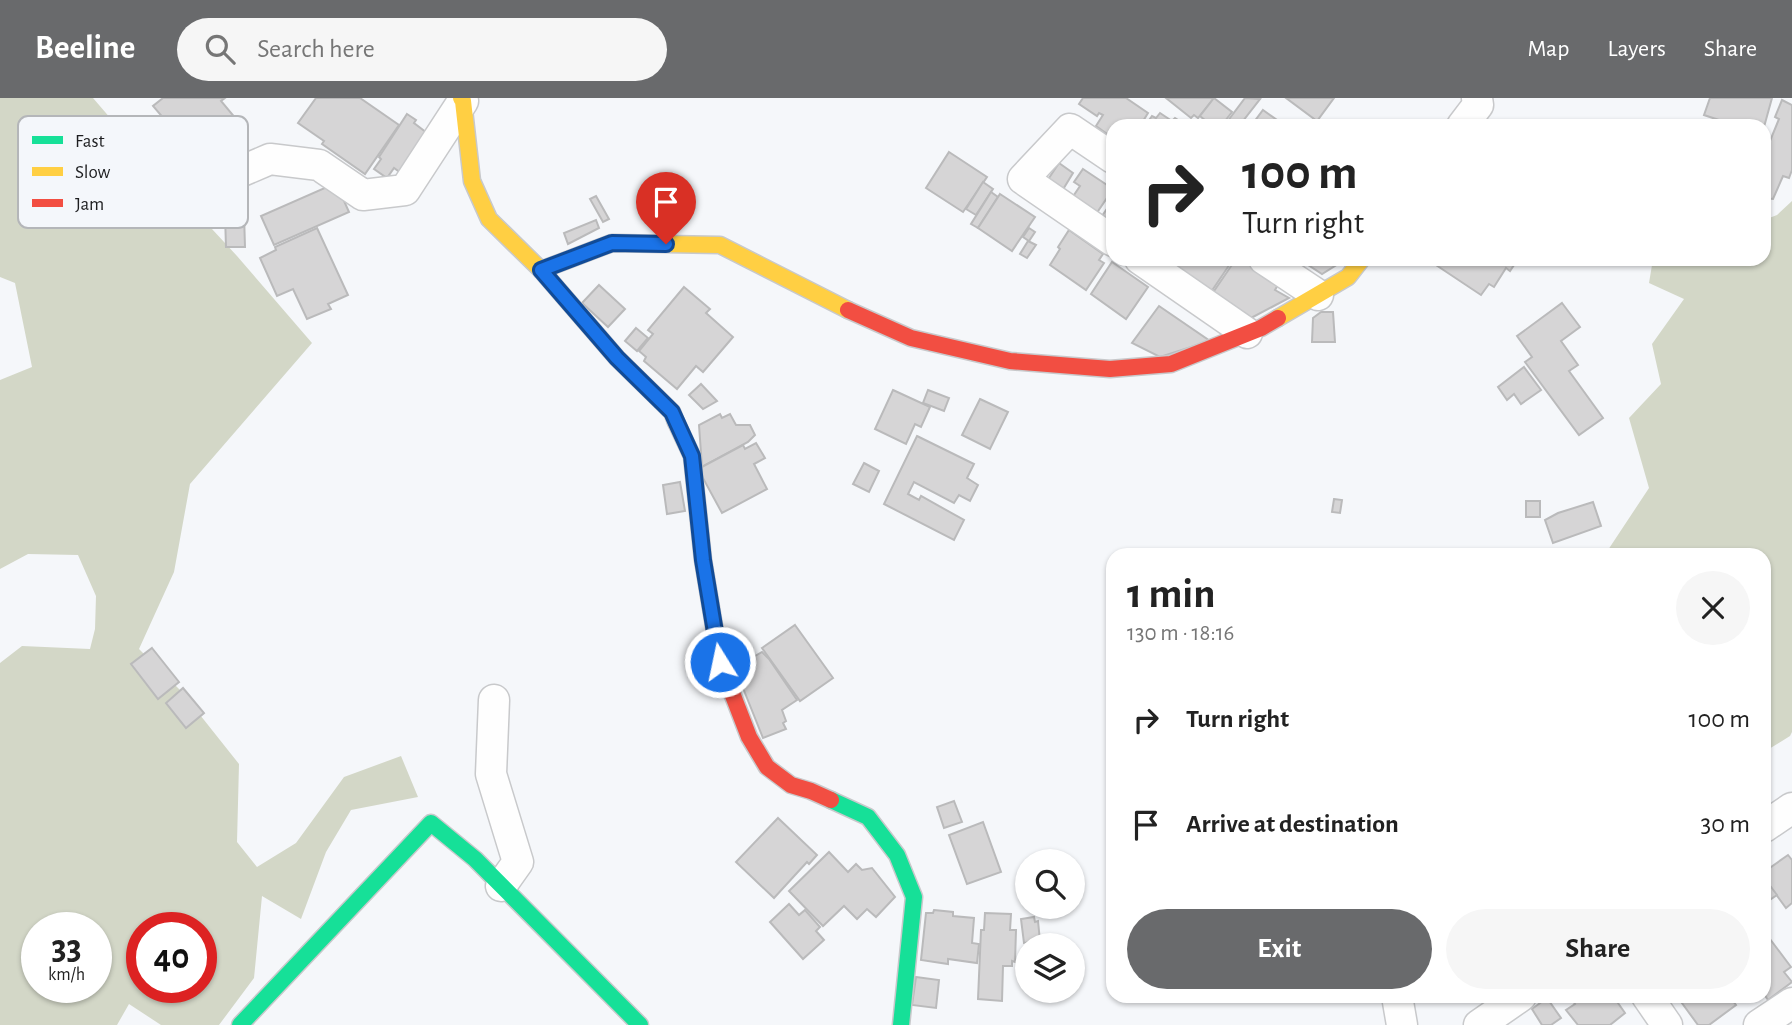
<!DOCTYPE html>
<meta charset="utf-8">
<style>
:root{--surface:#fff;--page:#f6f6f6;--text:#222;--muted:#767676;--accent:#696a6c}
body{margin:0;font-family:"Alegreya Sans",sans-serif;background:var(--page);color:var(--text);height:100vh;display:flex;flex-direction:column;font-size:26px;white-space:nowrap}
*{box-sizing:border-box;margin:0}
p{font-size:23px;color:var(--muted)}
.icon{flex:none;width:38px;height:38px;fill:none;stroke:currentColor;stroke-width:2;stroke-linecap:round;stroke-linejoin:round}
.map{position:relative;flex:1;overflow:hidden}
.sheet{position:absolute;left:1106px;top:450px;width:665px;height:455px;display:flex;flex-direction:column;background:var(--surface);border-radius:21px;box-shadow:0 2px 5px #0004}
.sheet>*{flex:none}
.guide{position:absolute;left:1106px;top:21px;width:665px;height:147px;border-radius:21px;box-shadow:0 2px 5px #0004;background:#fff;color:var(--text);overflow:hidden}
.tools{position:absolute;left:1015px;top:751px;display:grid;gap:14px}
.tools a{display:grid;place-items:center;width:70px;height:70px;border-radius:50%;background:var(--surface);box-shadow:0 2px 5px #0004;font-size:35px}
.speed{position:absolute;left:21px;top:814px;display:flex;gap:14px;font-size:35px;font-weight:700;text-align:center}
.speed>*{display:grid;place-content:center;width:91px;height:91px;border-radius:50%;background:var(--surface);box-shadow:0 2px 5px #0004;line-height:1}
.speed small{font-size:18px;font-weight:400}
.speed .limit{border:10px solid #d22;background:#fff;color:#111}
.pin{position:absolute;display:grid;place-items:center;width:60px;height:60px;color:#fff;margin:-72px -30px;border-radius:50% 50% 50% 0;rotate:-45deg;box-shadow:0 0 7px #0007}
.pin .icon{rotate:45deg}
.me{position:absolute;width:77px;margin:-38px;rotate:350deg;stroke-linejoin:round;filter:drop-shadow(0 0 5px #0008)}
.turn{display:flex;align-items:center;gap:24px;height:147px;padding:0 21px;font-size:32px}
.turn .icon{width:91px;height:91px;stroke-width:2.5}
.turn b{display:block;font-size:49px;line-height:60px}
.round{display:grid;place-items:center;flex:none;width:74px;height:74px;border-radius:37px;background:var(--page)}
.summary{display:flex;align-items:center;justify-content:space-between;height:119px;padding:0 21px}
h1{font-size:42px;font-weight:700;line-height:52px}
.button{display:flex;gap:14px;margin-top:auto;padding:14px 21px}
.button a{flex:1;height:80px;border-radius:42px;background:var(--accent);color:#fff;font-size:28px;font-weight:700;line-height:80px;text-align:center}
.button a+a{background:var(--page);color:var(--text)}
ul{padding:0;list-style:none}
li{display:flex;align-items:center;gap:21px;height:105px;padding:0 21px}
li div{flex:1}
li b{display:block;font-size:26px}
li em{font-style:normal}
header{display:flex;align-items:center;gap:42px;box-sizing:border-box;height:98px;padding:0 35px;background:var(--accent);color:#fff}
header strong{font-size:33px}
nav{display:flex;gap:38px;margin-inline-start:auto;font-size:24px}
.search{width:490px;height:63px;background:var(--page);display:flex;align-items:center;gap:18px;box-sizing:border-box;padding:0 24px;border-radius:38px;color:var(--muted);font-size:26px}
.map>svg:first-child{display:block}
.forest{fill:#d3d7c7;fill-rule:evenodd}
.building{fill:#d6d5d6;stroke:#bababb;stroke-width:2}
.lines{fill:none;stroke-linecap:round;stroke-linejoin:round}
.street-casing{stroke:#c8c9cb;stroke-width:33}
.fast-casing{stroke:#c8c9cb;stroke-width:19}
.slow-casing{stroke:#c8c9cb;stroke-width:19}
.jam-casing{stroke:#c8c9cb;stroke-width:19}
.street{stroke:#fefefe;stroke-width:30}
.fast{stroke:#16e098;stroke-width:16}
.slow{stroke:#ffcf43;stroke-width:16}
.jam{stroke:#f24e42;stroke-width:16}
.route-casing{stroke:#114b97;stroke-width:18}
.route{stroke:#1a73e8;stroke-width:12}
.key{fill:#f4f7fb;stroke:#b4b6b9;stroke-width:2}
.key-label{font-size:19px;fill:#1d1e20}
</style>
<header>
<strong>Beeline</strong>
<div class="search"><svg class="icon" aria-label="search" viewBox="0 0 24 24"><circle cx="10" cy="10" r="6"/><path d="M15 15l6 6"/></svg>Search here</div>
<nav><a>Map</a><a>Layers</a><a>Share</a></nav>
</header>
<div class="map">
<svg width="1792" height="927" viewBox="0 0 1792 927">
<rect width="100%" height="100%" fill="#f5f7fa"/>
<!-- forest -->
<g class="forest">
<path d="M0,0h93l31,36 113,122 75,87 -122,141 -16,88 -35,77 42,42 58,73 -2,78 20,25 39,-24 48,-66 57,-21 17,41 -67,13 -25,42 -25,67 -39,-23 -8,82 -35,47h-58l-32,-21 -12,21h-117v-362l22,-17 68,3 5,-20 1,-33 -18,-41 -50,-1 -28,15v-189l32,-13 -17,-84 -15,-6zM37,830h59v59h-59zM142,830h59v59h-59z"/>
<polygon points="1792,103 1792,634 1790,638 1764,654 1764,457 1597,457 1608,452 1649,390 1629,320 1661,286 1652,246 1684,201 1649,185 1653,161 1764,161 1764,122 1777,117"/>
</g>
<!-- building -->
<g class="building">
<polygon points="163,0 225,0 221,3 247,34 205,69 153,8"/>
<polygon points="316,0 360,0 399,27 365,76 322,46 324,43 298,25"/>
<polygon points="1083,0 1126,0 1148,15 1140,28 1113,28 1113,40 1096,28 1103,17 1099,15 1097,18 1079,6"/>
<polygon points="1166,0 1214,0 1198,20 1194,17 1191,20"/>
<polygon points="1214,0 1232,14 1221,28 1212,28 1200,18"/>
<polygon points="1245,0 1260,1 1239,28 1224,28"/>
<polygon points="1286,0 1334,0 1317,23"/>
<polygon points="1710,0 1772,0 1764,29 1737,28 1704,17"/>
<polygon points="1782,2 1792,7 1792,72 1789,80 1783,78 1773,101 1764,100 1764,59 1768,60 1770,43 1779,21 1775,19"/>
<polygon points="1263,12 1277,22 1273,27 1275,28 1251,28"/>
<polygon points="1160,15 1172,23 1175,20 1187,28 1145,28 1152,18 1156,20"/>
<polygon points="407,16 416,22 414,25 427,35 401,75 394,70 387,80 374,71 381,61 379,59"/>
<polygon points="949,54 987,79 963,114 926,90"/>
<polygon points="1059,65 1073,75 1062,93 1047,83"/>
<polygon points="1083,71 1113,91 1096,116 1072,100 1080,88 1074,84"/>
<polygon points="983,84 993,91 976,117 966,111"/>
<polygon points="336,85 349,114 274,147 261,118"/>
<polygon points="991,94 998,99 978,130 971,126"/>
<polygon points="1000,96 1035,119 1012,153 978,130"/>
<polygon points="596,98 609,121 603,124 590,101"/>
<polygon points="1113,102 1113,126 1102,118"/>
<polygon points="244,116 245,149 226,149 225,117"/>
<polygon points="596,122 599,130 568,146 564,135"/>
<polygon points="317,130 348,197 328,206 331,211 307,221 293,191 277,198 260,160 276,152 275,149"/>
<polygon points="1029,130 1035,134 1029,143 1023,139"/>
<polygon points="1069,132 1103,156 1099,162 1104,165 1086,192 1050,167 1060,151 1058,149"/>
<polygon points="1028,143 1036,147 1027,160 1020,156"/>
<polygon points="1167,161 1228,161 1232,163 1211,194 1166,163"/>
<polygon points="1236,161 1252,161 1278,187 1275,192 1289,200 1251,220 1212,196"/>
<polygon points="1299,161 1346,161 1322,176"/>
<polygon points="1427,161 1518,161 1510,173 1506,170 1494,189 1489,186 1481,197"/>
<polygon points="1112,164 1148,189 1126,221 1091,196"/>
<polygon points="599,187 625,211 608,229 582,205"/>
<polygon points="684,189 710,211 706,215 733,239 703,274 696,268 677,291 644,263 646,259 639,253 653,236 648,232"/>
<polygon points="1562,205 1580,229 1561,243 1578,267 1569,273 1603,320 1579,337 1525,264 1532,259 1517,238"/>
<polygon points="1159,208 1210,243 1160,259 1132,245"/>
<polygon points="1321,214 1333,214 1335,244 1312,244 1313,220"/>
<polygon points="636,230 648,240 637,253 625,243"/>
<polygon points="1524,269 1541,292 1521,306 1514,296 1507,302 1498,289"/>
<polygon points="701,286 717,303 703,311 689,297"/>
<polygon points="893,292 930,309 921,329 915,326 906,346 875,331"/>
<polygon points="928,292 949,300 944,313 923,305"/>
<polygon points="980,301 1008,314 990,351 962,337"/>
<polygon points="720,316 722,320 730,316 736,327 750,327 755,337 748,344 702,369 699,327"/>
<polygon points="917,338 974,366 967,380 978,387 970,403 959,397 954,405 914,384 908,396 919,402 921,398 964,422 954,442 884,406"/>
<polygon points="756,345 765,360 754,366 767,391 722,415 698,371 743,347 745,351"/>
<polygon points="864,365 879,373 869,394 853,386"/>
<polygon points="680,384 685,413 667,416 663,387"/>
<polygon points="1334,401 1342,402 1340,415 1332,414"/>
<rect x="1526" y="403" width="14" height="16"/>
<polygon points="1593,404 1601,428 1553,445 1545,422 1558,415"/>
<polygon points="795,527 833,580 800,603 762,550"/>
<polygon points="152,550 179,584 158,601 131,566"/>
<polygon points="762,554 769,561 797,602 782,612 786,623 783,625 786,631 763,640 735,570"/>
<polygon points="183,590 204,615 186,630 166,605"/>
<polygon points="954,703 962,724 944,730 937,709"/>
<polygon points="778,720 817,757 809,766 807,764 774,800 736,764"/>
<polygon points="983,724 1001,774 967,786 949,737"/>
<polygon points="829,754 848,774 856,766 862,772 872,770 895,799 876,819 867,811 857,821 844,808 823,828 789,793"/>
<polygon points="1788,757 1792,762 1792,805 1786,810 1764,780 1764,774"/>
<polygon points="1765,781 1777,797 1768,803 1764,797"/>
<polygon points="789,806 799,817 805,812 820,829 816,833 824,842 803,861 770,824"/>
<polygon points="934,812 953,814 953,818 974,820 972,845 979,846 977,865 948,861 948,866 921,862 926,815 933,815"/>
<polygon points="985,815 1011,816 1010,832 1016,832 1015,864 1012,863 1012,868 1003,868 1002,903 978,901 981,832 984,832"/>
<polygon points="1034,819 1035,824 1038,823 1040,843 1024,845 1021,821"/>
<polygon points="1764,833 1791,869 1784,874 1792,884 1768,902 1764,896"/>
<polygon points="916,879 939,882 936,910 912,907"/>
<polygon points="1572,898 1613,898 1625,915 1610,927 1578,927 1566,912 1575,906 1570,899"/>
<polygon points="1683,898 1729,898 1736,907 1709,927 1698,927 1679,901"/>
<polygon points="1547,900 1561,920 1551,927 1542,927 1532,911"/>
</g>
<g class="lines">
<!-- street casing -->
<g class="street-casing">
<g id="street">
<polyline points="1462,28 1478,7 1477,0"/>
<polyline points="1113,60 1070,31 1023,81 1113,143"/>
<polyline points="207,88 270,61 319,67 363,97 405,92 463,3"/>
<polyline points="1140,161 1247,235"/>
<polyline points="1264,161 1318,197"/>
<polyline points="494,602 491,676 518,764 501,788"/>
<polyline points="1764,729 1792,710"/>
<polyline points="1397,898 1402,927"/>
<polyline points="1647,898 1667,927"/>
<polyline points="1479,927 1521,898"/>
<polyline points="1759,927 1792,905"/>
</g>
</g>
<!-- fast casing -->
<g class="fast-casing">
<g id="fast">
<polyline points="831,702 868,719 897,757 914,799 901,927"/>
<polyline points="240,927 431,725 475,761 640,927"/>
</g>
</g>
<!-- slow casing -->
<g class="slow-casing">
<g id="slow">
<polyline points="461,0 463,3 472,83 489,121 541,172 617,260 672,314 676,324"/>
<polyline points="541,172 612,145 720,147 848,212"/>
<polyline points="1278,220 1348,179 1362,161"/>
</g>
</g>
<!-- jam casing -->
<g class="jam-casing">
<g id="jam">
<polyline points="848,212 911,240 1010,263 1110,271 1171,266 1261,230 1278,220"/>
<polyline points="676,324 692,358 703,462 720,564 749,639 767,669 791,687 811,693 831,702"/>
</g>
</g>
<!-- street -->
<use href="#street" class="street"/>
<!-- fast -->
<use href="#fast" class="fast"/>
<!-- slow -->
<use href="#slow" class="slow"/>
<!-- jam -->
<use href="#jam" class="jam"/>
</g>
<g class="lines">
<!-- route casing -->
<g class="route-casing">
<polyline id="route" points="666,146 612,145 541,172 617,260 672,314 692,358 703,462 720,564"/>
</g>
<!-- route -->
<use href="#route" class="route"/>
</g>
<!-- legend -->
<rect x="18" y="18" width="230" height="112" rx="10" class="key"/>
<rect x="32" y="38" width="31" height="8" fill="#16e098"/>
<rect x="32" y="69" width="31" height="9" fill="#ffcf43"/>
<rect x="32" y="101" width="31" height="8" fill="#f24e42"/>
<g class="key-label">
<text x="75" y="49">Fast</text>
<text x="75" y="80">Slow</text>
<text x="75" y="112">Jam</text>
</g>
</svg>
<div class="tools">
<a><svg class="icon" aria-label="search" viewBox="0 0 24 24"><circle cx="10" cy="10" r="6"/><path d="M15 15l6 6"/></svg></a>
<a><svg class="icon" aria-label="layers" viewBox="0 0 24 24"><path d="M12 4l9 5-9 5-9-5zM3 14l9 5 9-5"/></svg></a>
</div>
<div class="speed"><div>33<small>km/h</small></div><div class="limit">40</div></div>
<div class="pin" style="left:666px;top:146px;background:#d93025"><svg class="icon" aria-label="arrive" viewBox="0 0 24 24"><path d="M6 21V4h12l-3 4 3 4H6"/></svg></div>
<svg class="me" style="left:720px;top:564px" viewBox="-20 -20 40 40"><circle r="17" fill="#1a73e8" stroke="#fff" stroke-width="3"/><path d="M0-11L8 9 0 5-8 9z" fill="#fff"/></svg>
<div class="guide">
<div class="turn"><svg class="icon" aria-label="right" viewBox="0 0 24 24"><path d="M7 20v-9h11M14 6l5 5-5 5"/></svg><div><b>100 m</b>Turn right</div></div>
</div>
<section class="sheet">
<div class="summary"><div><h1>1 min</h1><p>130 m · 18:16</p></div><a class="round"><svg class="icon" aria-label="close" viewBox="0 0 24 24"><path d="M6 6l12 12M18 6L6 18"/></svg></a></div>
<ul>
<li><svg class="icon" aria-label="right" viewBox="0 0 24 24"><path d="M7 20v-9h11M14 6l5 5-5 5"/></svg><div><b>Turn right</b></div><em>100 m</em></li>
<li><svg class="icon" aria-label="arrive" viewBox="0 0 24 24"><path d="M6 21V4h12l-3 4 3 4H6"/></svg><div><b>Arrive at destination</b></div><em>30 m</em></li>
</ul>
<div class="button"><a>Exit</a><a>Share</a></div>
</section>
</div>
